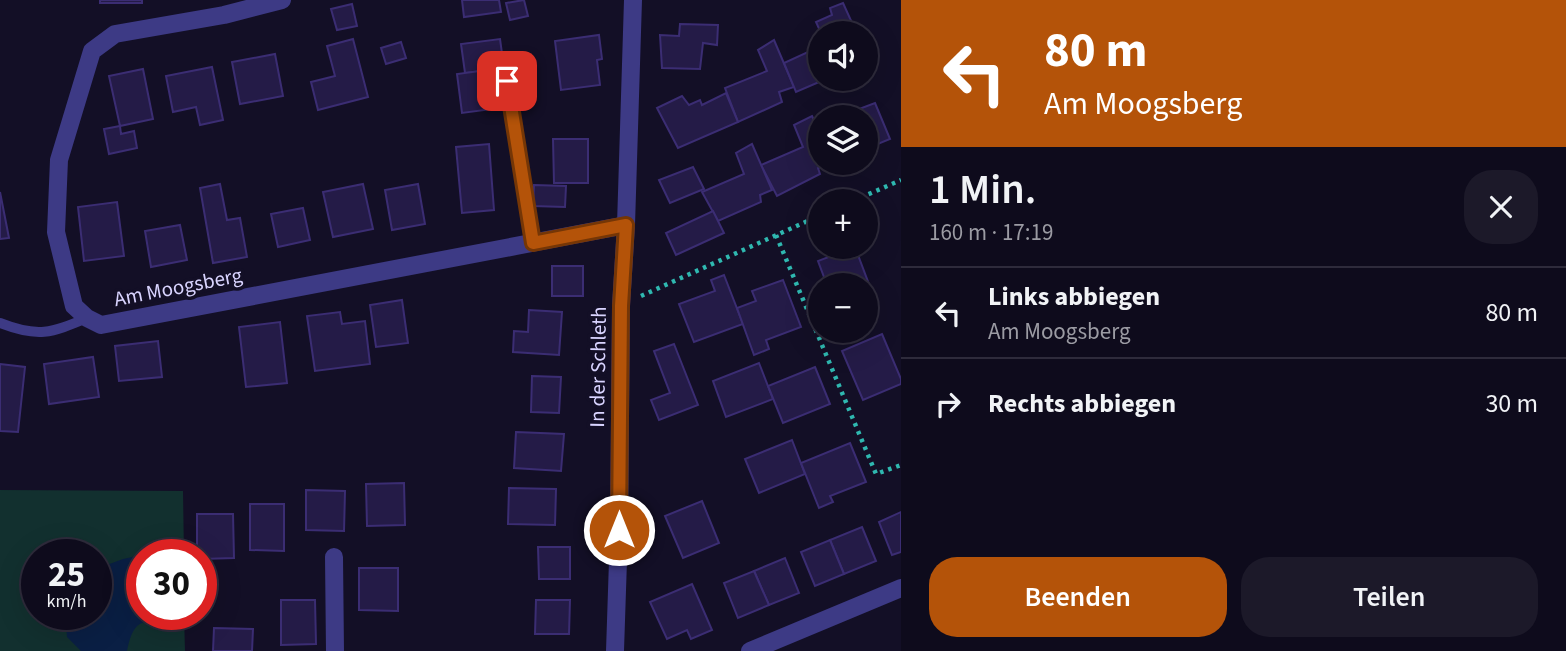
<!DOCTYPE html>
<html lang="de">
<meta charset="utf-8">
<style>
:root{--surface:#0e0b1c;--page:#1c1929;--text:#f1f3f6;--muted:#9b9ba3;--line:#2e2b3b;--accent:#b45309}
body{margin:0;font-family:"Source Sans 3",sans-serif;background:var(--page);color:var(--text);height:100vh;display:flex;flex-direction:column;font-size:26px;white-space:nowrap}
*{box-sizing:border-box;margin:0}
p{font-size:23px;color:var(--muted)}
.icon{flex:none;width:38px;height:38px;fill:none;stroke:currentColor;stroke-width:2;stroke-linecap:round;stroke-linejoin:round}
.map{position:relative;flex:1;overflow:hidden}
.drawer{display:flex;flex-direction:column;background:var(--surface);width:665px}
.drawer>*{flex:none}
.banner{background:#b45309;color:#fff;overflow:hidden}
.buttons{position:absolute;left:808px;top:21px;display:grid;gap:14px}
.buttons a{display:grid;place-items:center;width:70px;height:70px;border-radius:50%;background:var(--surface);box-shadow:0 7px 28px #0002,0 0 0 2px var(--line);font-size:35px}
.speed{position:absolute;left:21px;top:539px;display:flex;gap:14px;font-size:35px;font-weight:700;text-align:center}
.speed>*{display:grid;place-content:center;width:91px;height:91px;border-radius:50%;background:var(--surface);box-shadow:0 7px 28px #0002,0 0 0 2px var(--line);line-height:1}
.speed small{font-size:18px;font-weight:400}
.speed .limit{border:10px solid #d22;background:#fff;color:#111}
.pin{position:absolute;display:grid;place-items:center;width:60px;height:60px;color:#fff;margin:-30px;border-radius:14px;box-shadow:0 4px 10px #0006}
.me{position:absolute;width:77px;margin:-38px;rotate:0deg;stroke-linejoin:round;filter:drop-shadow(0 0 5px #0008)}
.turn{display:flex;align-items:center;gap:24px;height:147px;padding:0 28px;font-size:32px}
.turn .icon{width:91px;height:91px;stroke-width:2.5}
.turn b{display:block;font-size:49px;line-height:60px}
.round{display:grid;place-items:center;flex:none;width:74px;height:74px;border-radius:28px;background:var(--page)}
.overview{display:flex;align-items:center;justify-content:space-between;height:119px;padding:0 28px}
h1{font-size:42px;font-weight:600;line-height:52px}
.button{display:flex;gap:14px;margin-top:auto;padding:14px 28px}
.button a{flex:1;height:80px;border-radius:28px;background:var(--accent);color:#fff;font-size:28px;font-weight:600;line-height:80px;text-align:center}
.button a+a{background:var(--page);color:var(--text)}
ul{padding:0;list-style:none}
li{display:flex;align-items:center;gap:21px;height:91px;padding:0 28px;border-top:2px solid var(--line)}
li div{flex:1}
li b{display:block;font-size:26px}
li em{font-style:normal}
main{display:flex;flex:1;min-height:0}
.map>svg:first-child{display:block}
.green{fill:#12302f;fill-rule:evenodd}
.water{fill:#0a1f44}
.building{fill:#241b47;stroke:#3b2d73;stroke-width:2}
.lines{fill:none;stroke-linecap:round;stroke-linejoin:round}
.path{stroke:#2fb8b0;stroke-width:4.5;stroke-dasharray:3.5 5;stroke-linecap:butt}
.lane{stroke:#3d3a85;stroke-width:10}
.street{stroke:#3d3a85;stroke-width:18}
.route-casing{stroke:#753606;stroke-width:18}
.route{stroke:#b45309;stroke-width:12}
.labels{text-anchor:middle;stroke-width:7;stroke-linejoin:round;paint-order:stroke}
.street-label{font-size:21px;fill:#d9d4ff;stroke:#130f26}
</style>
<main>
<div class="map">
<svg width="901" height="651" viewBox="0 0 901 651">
<rect width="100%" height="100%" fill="#130f26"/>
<!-- green -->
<path class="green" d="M0,490l183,1 1,64h-42v59h42l1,37h-185zM37,555h59v59h-59z"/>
<!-- water -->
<path class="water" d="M142,555v59h36l-1,5c-32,3 -43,-4 -50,32h-46l-14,-14 -2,-23h31v-45l27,-10z"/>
<!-- building -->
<g class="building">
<rect x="100" y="0" width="42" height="3"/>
<polygon points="462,0 499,0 501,12 464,17"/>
<polygon points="524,0 528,16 510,20 506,3"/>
<polygon points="843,3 853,25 848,26 851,33 821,33 816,22 832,15 830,8"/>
<polygon points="352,4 357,26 337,30 331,9"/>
<polygon points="680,24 718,25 717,45 703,43 700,69 662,68 660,35 679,36"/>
<polygon points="599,35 602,59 597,60 600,85 561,90 555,41"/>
<polygon points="353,39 368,97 318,110 311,82 335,76 327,46"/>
<polygon points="500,39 504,68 465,73 461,44"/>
<polygon points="774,40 794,87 779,92 782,102 738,122 725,88 767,71 758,50"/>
<polygon points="401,42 406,58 386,64 381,48"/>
<polygon points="821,46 821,79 826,79 796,92 784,63"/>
<polygon points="275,54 283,96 240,104 232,62"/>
<polygon points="212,67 223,120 200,125 196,107 173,112 166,76"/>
<polygon points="143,69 153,119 120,126 109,76"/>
<polygon points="495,69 500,108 462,113 457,74"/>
<polygon points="726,93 738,122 678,148 657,108 682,96 689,105 700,100 702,105"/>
<polygon points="875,103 890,139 875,145 877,151 866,155 866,117 844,117 843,115"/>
<polygon points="812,116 821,136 821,163 832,163 818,168 820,174 777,196 761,165 803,147 794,125"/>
<polygon points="120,126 121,134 134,131 137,148 109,154 104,129"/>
<polygon points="553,139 588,139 588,183 554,183"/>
<polygon points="489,144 494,210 462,213 456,147"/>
<polygon points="752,144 772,190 760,195 761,202 718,221 702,192 744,174 736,153"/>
<polygon points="833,163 850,163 835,169"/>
<polygon points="693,167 704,189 670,203 659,180"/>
<polygon points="220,184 227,220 240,218 247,257 213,263 200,188"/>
<polygon points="363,184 373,229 333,237 323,192"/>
<polygon points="418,184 425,224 392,230 385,190"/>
<polygon points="534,185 566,186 565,207 533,206"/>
<polygon points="0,192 9,238 0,239"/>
<polygon points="117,202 124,256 84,261 78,207"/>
<polygon points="303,208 310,240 278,247 271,214"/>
<polygon points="713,211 724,233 676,255 666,233"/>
<polygon points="180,225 187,260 151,267 145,231"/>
<polygon points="855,247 876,303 866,307 866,285 827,285 818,261"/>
<rect x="552" y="266" width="31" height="30"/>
<polygon points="724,275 743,324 694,342 679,304 715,291 711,280"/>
<polygon points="783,280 801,327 766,340 769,349 754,355 737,308 756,301 752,291"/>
<polygon points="402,300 408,343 376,347 370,305"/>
<polygon points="529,310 562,312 559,355 513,352 514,331 528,332"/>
<polygon points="340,312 342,324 365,321 370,364 315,371 307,316"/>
<polygon points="280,322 287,383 246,387 239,327"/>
<polygon points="882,334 901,379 901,384 863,400 842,351"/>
<polygon points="158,341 162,377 119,381 115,346"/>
<polygon points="674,344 698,405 659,420 651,400 670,393 654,351"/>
<polygon points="93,357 99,397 49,404 44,364"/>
<polygon points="759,363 773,399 726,417 713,381"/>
<polygon points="0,364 25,367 18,432 0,431"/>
<polygon points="815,367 830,404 783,423 768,386"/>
<polygon points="532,376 561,377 559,413 531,412"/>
<polygon points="516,432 564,434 561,471 514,468"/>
<polygon points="792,440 805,474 759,493 745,459"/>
<polygon points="850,443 866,482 830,496 833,502 819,508 801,463"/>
<polygon points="404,483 405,525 367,526 366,484"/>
<polygon points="509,488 556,489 555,525 508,524"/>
<polygon points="306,490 345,491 344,531 306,530"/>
<polygon points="702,501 719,543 683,558 665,516"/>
<polygon points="250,504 284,504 284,551 250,550"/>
<polygon points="901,512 901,552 892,555 879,522"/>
<polygon points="197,514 233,514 234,558 201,559 201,555 197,555"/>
<polygon points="862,527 876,561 844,574 830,540"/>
<polygon points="830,540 844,574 815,586 801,552"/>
<polygon points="538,547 570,547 570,579 539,579"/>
<polygon points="785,558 799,593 769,605 754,571"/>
<polygon points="359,568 398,568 398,611 359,610"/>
<polygon points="754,571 769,605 738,618 724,583"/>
<polygon points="692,584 712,630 691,639 687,630 667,639 650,602"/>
<polygon points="281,600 315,600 316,644 281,645"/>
<polygon points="536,600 570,600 569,634 535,634"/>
<polygon points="214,628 253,629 252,651 213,651"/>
</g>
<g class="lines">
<!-- path -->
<g class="path">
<polyline points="853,201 901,180"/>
<polyline points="776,235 876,474 901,465"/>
<polyline points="641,296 821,215"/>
</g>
<!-- lane -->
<g class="lane">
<polyline points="507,81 533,243"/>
<path d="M0,323c38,15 51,10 87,-5"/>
</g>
<!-- street -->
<g class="street">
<polyline points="282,0 224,15 115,34 92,51 59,160 56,232 74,306 87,318 101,325 626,225"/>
<polyline points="334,557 335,651"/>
<polyline points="615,651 619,530 621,306 626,225 633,0"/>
<polyline points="750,651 901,588"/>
</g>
</g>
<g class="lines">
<!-- route casing -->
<g class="route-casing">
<polyline id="route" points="507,81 533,243 626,225 621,306 619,530"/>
</g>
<!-- route -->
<use href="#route" class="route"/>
</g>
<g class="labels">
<!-- street labels -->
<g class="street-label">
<text transform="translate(178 287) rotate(-11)" y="7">Am Moogsberg</text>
<text transform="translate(598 367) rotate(-89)" y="7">In der Schleth</text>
</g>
</g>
</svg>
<div class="buttons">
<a><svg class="icon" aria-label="sound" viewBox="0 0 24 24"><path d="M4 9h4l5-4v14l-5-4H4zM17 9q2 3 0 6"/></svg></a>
<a><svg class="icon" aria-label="layers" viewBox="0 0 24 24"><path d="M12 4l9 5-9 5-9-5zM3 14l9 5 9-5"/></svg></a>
<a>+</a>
<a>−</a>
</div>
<div class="speed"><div>25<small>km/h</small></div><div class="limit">30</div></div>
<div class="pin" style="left:507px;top:81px;background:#d93025"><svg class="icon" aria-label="arrive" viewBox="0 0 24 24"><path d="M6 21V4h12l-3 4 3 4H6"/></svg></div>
<svg class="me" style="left:619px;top:530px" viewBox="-20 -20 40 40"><circle r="17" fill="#b45309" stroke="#fff" stroke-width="3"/><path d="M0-11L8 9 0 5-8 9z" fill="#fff"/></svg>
</div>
<section class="drawer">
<div class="banner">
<div class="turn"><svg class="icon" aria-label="left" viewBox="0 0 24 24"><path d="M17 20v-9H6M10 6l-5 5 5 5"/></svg><div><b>80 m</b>Am Moogsberg</div></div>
</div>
<div class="overview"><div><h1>1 Min.</h1><p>160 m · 17:19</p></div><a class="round"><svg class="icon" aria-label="close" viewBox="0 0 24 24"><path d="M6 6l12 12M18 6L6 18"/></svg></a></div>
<ul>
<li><svg class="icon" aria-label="left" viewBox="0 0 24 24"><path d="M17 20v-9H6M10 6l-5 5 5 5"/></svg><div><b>Links abbiegen</b><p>Am Moogsberg</p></div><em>80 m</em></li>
<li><svg class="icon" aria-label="right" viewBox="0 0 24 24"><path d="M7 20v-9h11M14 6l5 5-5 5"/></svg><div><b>Rechts abbiegen</b></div><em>30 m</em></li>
</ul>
<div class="button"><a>Beenden</a><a>Teilen</a></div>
</section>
</main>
